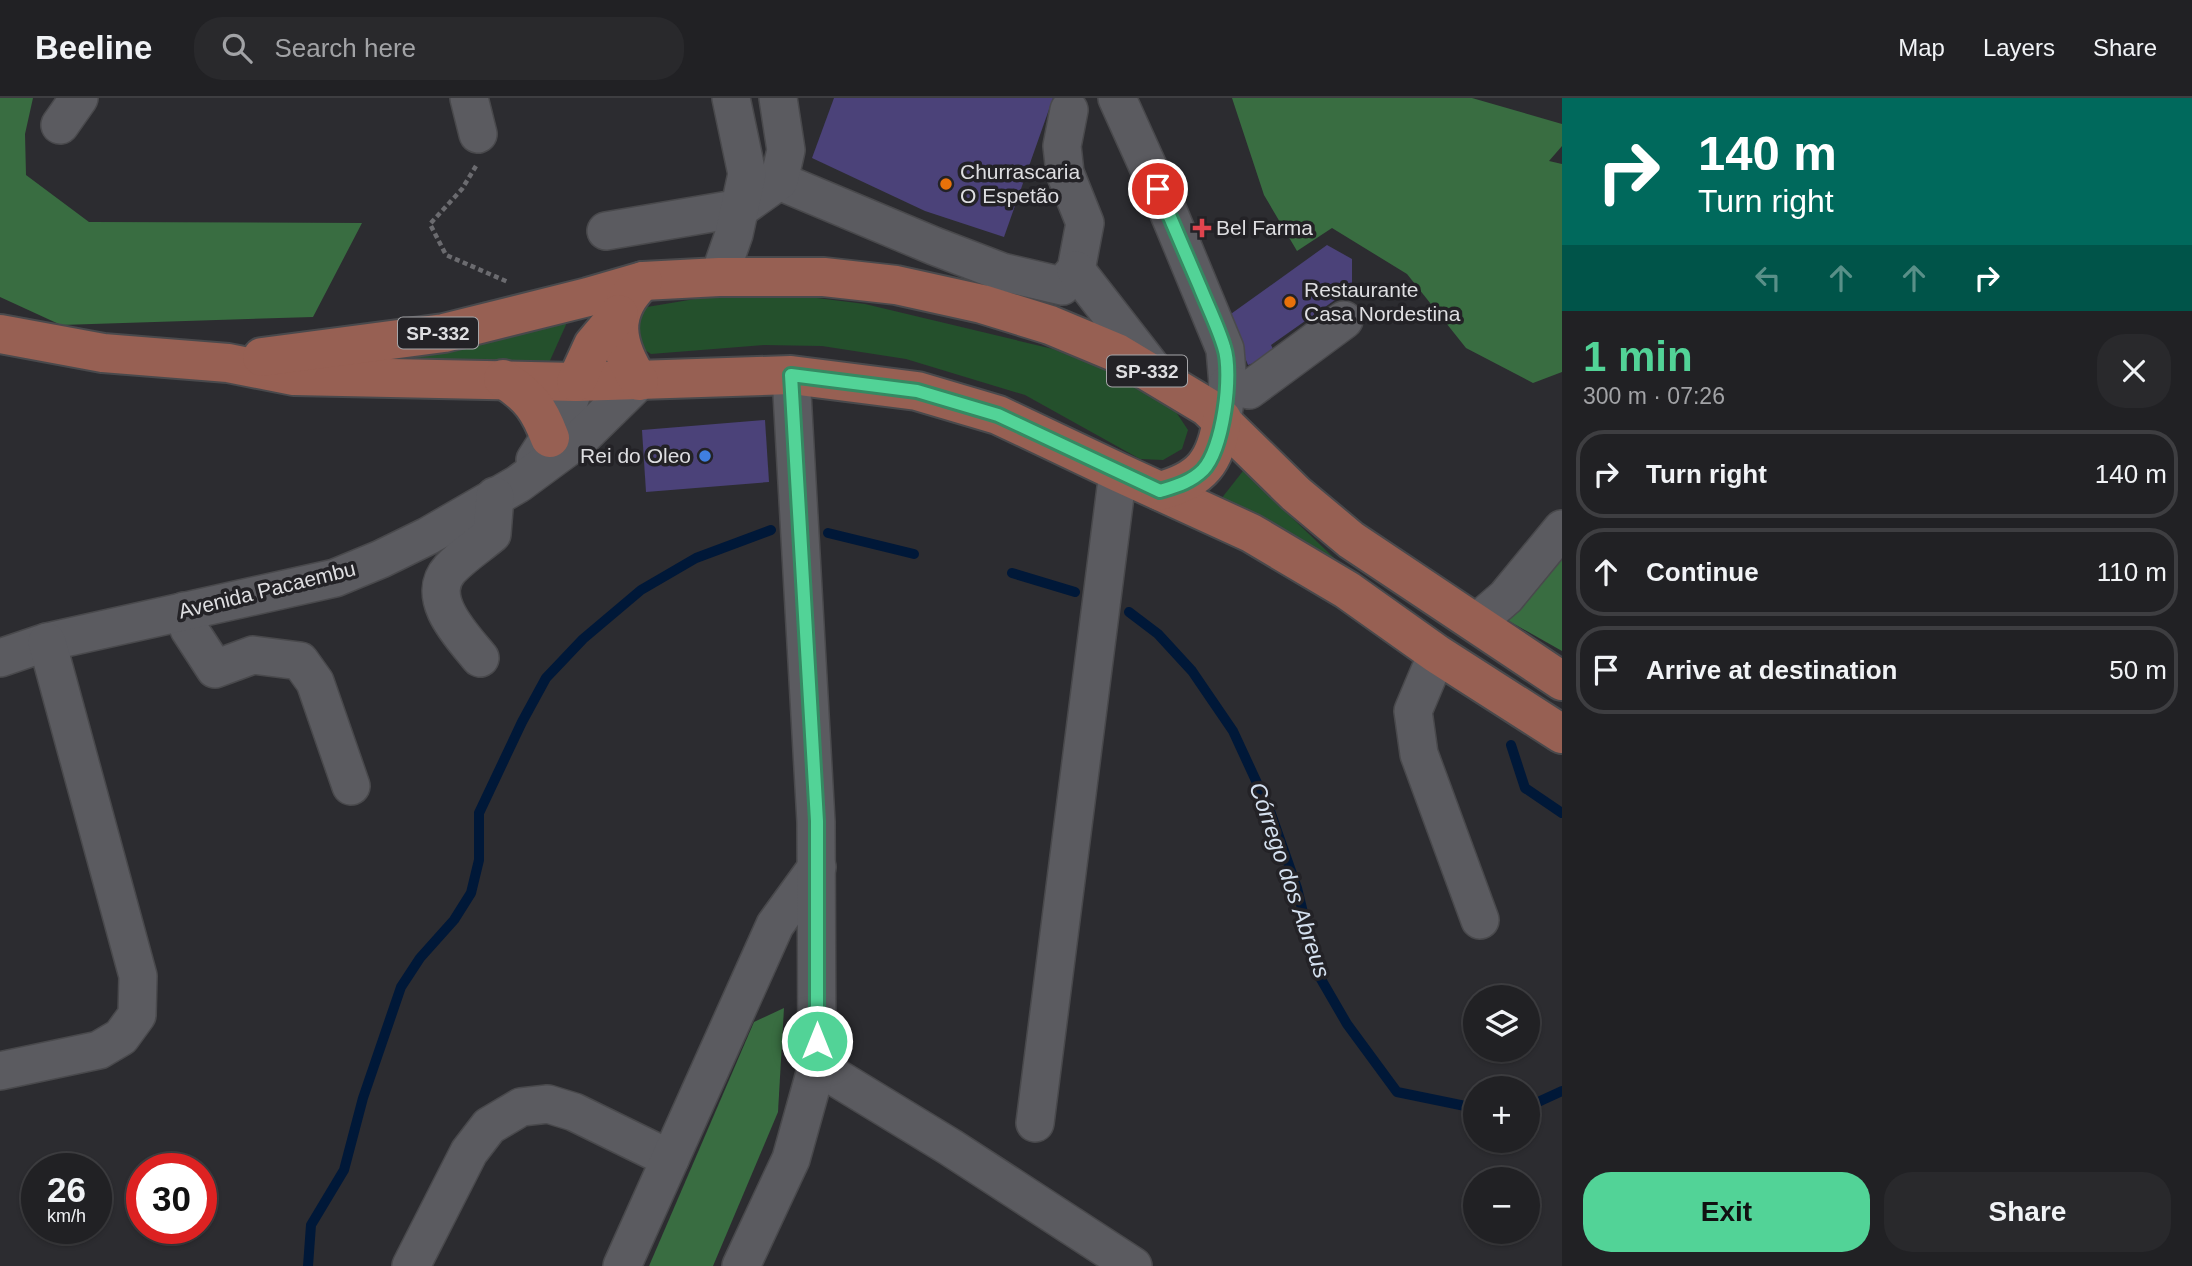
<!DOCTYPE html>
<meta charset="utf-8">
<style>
:root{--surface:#212124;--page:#29292c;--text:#f1f3f6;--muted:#a2a3a6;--line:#3e3e41;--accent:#52d397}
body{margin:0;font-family:Helvetica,sans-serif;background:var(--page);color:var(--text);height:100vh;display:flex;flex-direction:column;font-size:26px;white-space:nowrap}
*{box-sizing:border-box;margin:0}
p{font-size:23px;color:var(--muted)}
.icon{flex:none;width:38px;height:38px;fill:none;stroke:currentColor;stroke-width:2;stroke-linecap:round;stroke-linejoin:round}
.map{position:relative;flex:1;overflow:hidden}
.details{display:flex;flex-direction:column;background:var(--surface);width:630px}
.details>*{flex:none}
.guide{background:#00695c;color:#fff;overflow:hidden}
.fabs{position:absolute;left:1463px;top:887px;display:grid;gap:14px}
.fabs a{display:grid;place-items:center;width:77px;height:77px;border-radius:50%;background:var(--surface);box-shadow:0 2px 5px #0004,0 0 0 2px var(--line);font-size:35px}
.speed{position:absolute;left:21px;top:1055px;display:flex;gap:14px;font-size:35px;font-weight:700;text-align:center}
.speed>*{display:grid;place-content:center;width:91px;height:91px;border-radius:50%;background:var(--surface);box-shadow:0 2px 5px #0004,0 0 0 2px var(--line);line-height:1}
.speed small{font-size:18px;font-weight:400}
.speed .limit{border:10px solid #d22;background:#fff;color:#111}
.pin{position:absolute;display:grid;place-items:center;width:60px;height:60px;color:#fff;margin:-30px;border:4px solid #fff;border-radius:50%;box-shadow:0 2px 7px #0007}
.me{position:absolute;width:77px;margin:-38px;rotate:0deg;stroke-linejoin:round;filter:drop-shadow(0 0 5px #0008)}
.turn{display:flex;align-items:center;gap:24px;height:147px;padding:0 21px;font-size:32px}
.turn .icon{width:91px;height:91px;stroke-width:2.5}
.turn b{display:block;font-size:49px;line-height:60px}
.lanes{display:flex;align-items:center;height:66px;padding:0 21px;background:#0003;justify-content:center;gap:35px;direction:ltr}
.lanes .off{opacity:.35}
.round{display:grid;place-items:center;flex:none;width:74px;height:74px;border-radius:28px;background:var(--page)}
.headline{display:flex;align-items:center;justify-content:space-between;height:119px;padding:0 21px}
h1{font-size:42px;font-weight:600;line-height:52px;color:var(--accent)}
.button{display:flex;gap:14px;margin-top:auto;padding:14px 21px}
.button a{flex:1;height:80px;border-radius:28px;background:var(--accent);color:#111;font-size:28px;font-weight:600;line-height:80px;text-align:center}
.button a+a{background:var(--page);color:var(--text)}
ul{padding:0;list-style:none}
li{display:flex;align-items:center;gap:21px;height:88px;margin:0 14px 10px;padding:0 7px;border:4px solid var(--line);border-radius:28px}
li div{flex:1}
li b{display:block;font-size:26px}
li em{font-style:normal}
header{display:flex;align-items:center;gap:42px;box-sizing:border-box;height:98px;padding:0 35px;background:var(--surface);border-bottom:2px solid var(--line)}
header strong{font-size:33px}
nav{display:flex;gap:38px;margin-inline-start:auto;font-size:24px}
.search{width:490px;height:63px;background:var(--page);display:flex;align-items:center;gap:18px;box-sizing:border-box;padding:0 24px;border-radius:28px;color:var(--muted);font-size:26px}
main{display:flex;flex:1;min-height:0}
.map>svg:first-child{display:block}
.green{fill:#24502c}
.forest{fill:#396d41}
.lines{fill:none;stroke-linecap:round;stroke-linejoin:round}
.stream{stroke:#001838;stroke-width:10}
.building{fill:#4b4279}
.minor-casing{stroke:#49494c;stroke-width:40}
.major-casing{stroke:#49494c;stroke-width:42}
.path{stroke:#6b6b6f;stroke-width:4.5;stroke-dasharray:5 3.5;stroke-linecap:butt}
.minor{stroke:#5b5b60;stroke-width:37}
.major{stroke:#976053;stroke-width:38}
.route-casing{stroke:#358962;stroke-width:18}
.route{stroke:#52d397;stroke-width:12}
.food-dot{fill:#e8710a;stroke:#232226;stroke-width:2.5}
.health-dot{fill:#e0444e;stroke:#232226;stroke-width:2.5}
.shop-dot{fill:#3f7fe0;stroke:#232226;stroke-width:2.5}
.labels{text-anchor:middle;stroke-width:7;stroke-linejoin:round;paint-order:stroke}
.shield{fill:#232226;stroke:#a6a6a9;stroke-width:2}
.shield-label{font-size:19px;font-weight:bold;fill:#dedee1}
.poi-label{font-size:21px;fill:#dedee1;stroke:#232226;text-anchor:start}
.street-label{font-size:21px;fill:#dedee1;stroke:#232226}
.water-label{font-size:23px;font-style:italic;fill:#d5e1f0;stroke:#232226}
</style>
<header>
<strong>Beeline</strong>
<div class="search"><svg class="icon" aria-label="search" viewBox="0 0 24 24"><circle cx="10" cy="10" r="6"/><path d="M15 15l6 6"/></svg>Search here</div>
<nav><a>Map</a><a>Layers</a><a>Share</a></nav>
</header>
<main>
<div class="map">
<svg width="1562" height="1168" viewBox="0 0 1562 1168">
<rect width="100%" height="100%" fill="#2c2c30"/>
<!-- green -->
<g class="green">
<polygon points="809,199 865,206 1053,251 1150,290 1176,314 1188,332 1182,351 1163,362 1140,361 1025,297 906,261 822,248 764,247 651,256 636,246 635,220 647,209 701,200"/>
<polygon points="569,220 548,267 385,261"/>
<polygon points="1243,373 1353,478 1221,401"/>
</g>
<!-- forest -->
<g class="forest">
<polygon points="0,0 33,0 25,36 26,77 89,124 362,125 313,219 61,227 0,199"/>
<polygon points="1232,0 1472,0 1562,26 1562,48 1549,63 1562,66 1562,274 1533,285 1466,250 1407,176 1332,130 1297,153 1264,97"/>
<polygon points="1562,456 1562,553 1507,522"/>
<polygon points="784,910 778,1014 713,1168 649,1168 754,924"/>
</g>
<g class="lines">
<!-- stream -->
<g class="stream">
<polyline points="828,435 914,456"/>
<polyline points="1012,475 1075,494"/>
<polyline points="1129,514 1158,536 1192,573 1233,633 1270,713 1297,790 1318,876 1347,926 1397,994 1475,1010"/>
<polyline points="1511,647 1525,690 1562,715"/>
<polyline points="1528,1005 1538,1004 1562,993"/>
<polyline points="308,1168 311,1127 344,1072 363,1000 401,889 420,860 454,822 471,795 479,762 479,715 522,624 546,580 583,541 641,492 696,460 771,432"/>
</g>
</g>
<!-- building -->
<g class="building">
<polygon points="834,0 1053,0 1004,139 925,113 812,60"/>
<polygon points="1327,147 1352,161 1352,190 1271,247 1276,257 1248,267 1228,218"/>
<polygon points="765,322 769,384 646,394 642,332"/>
</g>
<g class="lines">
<!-- minor casing -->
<g class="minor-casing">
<g id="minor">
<polyline points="469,0 478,36"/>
<polyline points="1117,0 1168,113 1225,251 1228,286 1222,321"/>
<polyline points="60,27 79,0"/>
<polyline points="779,83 934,148 1002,174 1062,188 1076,172 1085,125 1065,75 1062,48 1069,12"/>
<polyline points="606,133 741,110 779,83 786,52 778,0"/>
<polyline points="1076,172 1159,279"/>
<polyline points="719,179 734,136 747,76 731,0"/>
<polyline points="1228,286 1249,292 1344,222"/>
<polyline points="535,362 565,315 576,284"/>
<polyline points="184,513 189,531 215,571 253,557 300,563 315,584 351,688"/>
<polyline points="1476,525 1506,499 1562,431"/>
<polyline points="1437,556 1413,613 1419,656 1480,822"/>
<polyline points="0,560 47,544 335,480 381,461 428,438 518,386 582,339 639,283"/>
<path d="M480,560c-18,-22 -56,-60 -30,-89 12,-13 29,-24 42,-35l3,-38"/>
<polyline points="817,968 950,1049 1133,1168"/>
<polyline points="0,973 99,952 121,939 137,917 138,878 47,544"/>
<polyline points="1035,1025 1118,374"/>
<polyline points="411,1168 469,1054 489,1028 521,1009 548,1006 574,1014 670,1061"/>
<polyline points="622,1168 775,827 817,769"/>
<polyline points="741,1168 791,1061 817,968 816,724 791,277"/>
</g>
</g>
<!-- major casing -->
<g class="major-casing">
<g id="major">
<polyline points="0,236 103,255 228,265 294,278 576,284 791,277 917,293 998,317 1118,374 1251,435 1347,492 1437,556 1562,636"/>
<polyline points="262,259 444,235 588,199 643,183 719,179 824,179 896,187 982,206 1050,227 1117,255 1207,309 1296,396 1351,442 1562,583"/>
<path d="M503,281c27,17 36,30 47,59"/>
<path d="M639,283c-23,-36 -31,-68 4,-100"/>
<polyline points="576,284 593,247 619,216"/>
<path d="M1160,393c41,-11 56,-29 62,-72"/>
</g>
</g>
<!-- path -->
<polyline class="path" points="476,68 462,91 430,126 446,157 508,184"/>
<!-- minor -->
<use href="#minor" class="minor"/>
<!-- major -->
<use href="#major" class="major"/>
</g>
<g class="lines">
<!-- route casing -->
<g class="route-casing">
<path id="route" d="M817,943v-220l-26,-446 126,16 81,24 162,76c16,-5 31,-9 43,-21 20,-21 30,-96 21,-123 -6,-20 -16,-40 -24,-60 -14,-33 -28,-66 -42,-98"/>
</g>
<!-- route -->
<use href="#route" class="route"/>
</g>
<!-- markers -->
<g class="food-dot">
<circle cx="946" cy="86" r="7"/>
<circle cx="1290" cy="204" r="7"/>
</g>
<path class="health-dot" d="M1198.5 119.5h7v7h7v7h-7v7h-7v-7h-7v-7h7z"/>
<circle class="shop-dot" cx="705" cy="358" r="7"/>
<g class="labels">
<!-- shield labels -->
<g class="shield">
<rect x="398" y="219.5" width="80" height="31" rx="5"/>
<rect x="1107" y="257.5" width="80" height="31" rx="5"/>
</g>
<g class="shield-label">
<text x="438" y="242">SP-332</text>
<text x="1147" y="280">SP-332</text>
</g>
<!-- poi labels -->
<g class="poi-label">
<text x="960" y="81">Churrascaria<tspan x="960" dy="24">O Espetão</tspan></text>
<text x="1216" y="137">Bel Farma</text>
<text x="1304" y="199">Restaurante<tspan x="1304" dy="24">Casa Nordestina</tspan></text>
<text x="691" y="365" text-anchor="end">Rei do Oleo</text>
</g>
<!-- street labels -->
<g class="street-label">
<text transform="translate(267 492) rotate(-14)" y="7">Avenida Pacaembu</text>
</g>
<!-- water labels -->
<g class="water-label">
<text transform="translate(1290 782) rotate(71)" y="8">Córrego dos Abreus</text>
</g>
</g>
</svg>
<div class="fabs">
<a><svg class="icon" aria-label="layers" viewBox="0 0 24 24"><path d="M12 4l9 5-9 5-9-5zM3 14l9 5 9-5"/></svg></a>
<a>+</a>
<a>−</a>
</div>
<div class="speed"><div>26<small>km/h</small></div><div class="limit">30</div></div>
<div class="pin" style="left:1158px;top:91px;background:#d93025"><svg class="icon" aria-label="arrive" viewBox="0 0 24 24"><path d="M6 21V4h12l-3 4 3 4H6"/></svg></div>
<svg class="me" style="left:817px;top:943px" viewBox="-20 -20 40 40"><circle r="17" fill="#52d397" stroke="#fff" stroke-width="3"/><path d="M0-11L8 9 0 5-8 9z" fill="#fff"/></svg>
</div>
<section class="details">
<div class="guide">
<div class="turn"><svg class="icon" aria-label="right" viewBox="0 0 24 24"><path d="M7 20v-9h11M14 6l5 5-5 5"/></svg><div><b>140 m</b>Turn right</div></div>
<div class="lanes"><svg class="icon off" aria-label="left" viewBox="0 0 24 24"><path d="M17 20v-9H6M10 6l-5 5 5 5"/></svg><svg class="icon off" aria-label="ahead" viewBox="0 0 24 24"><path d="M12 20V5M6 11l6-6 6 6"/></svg><svg class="icon off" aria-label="ahead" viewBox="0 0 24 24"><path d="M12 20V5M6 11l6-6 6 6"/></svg><svg class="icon" aria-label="right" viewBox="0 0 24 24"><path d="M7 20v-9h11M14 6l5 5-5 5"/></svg></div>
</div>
<div class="headline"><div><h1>1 min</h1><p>300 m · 07:26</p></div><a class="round"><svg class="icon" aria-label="close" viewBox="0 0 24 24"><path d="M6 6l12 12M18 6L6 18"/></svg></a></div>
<ul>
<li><svg class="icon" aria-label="right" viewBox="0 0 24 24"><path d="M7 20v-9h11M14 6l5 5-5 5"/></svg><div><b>Turn right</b></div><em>140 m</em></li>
<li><svg class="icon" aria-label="ahead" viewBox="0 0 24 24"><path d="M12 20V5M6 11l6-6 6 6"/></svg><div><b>Continue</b></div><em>110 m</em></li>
<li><svg class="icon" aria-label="arrive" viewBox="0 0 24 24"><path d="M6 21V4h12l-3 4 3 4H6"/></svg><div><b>Arrive at destination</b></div><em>50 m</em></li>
</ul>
<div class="button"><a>Exit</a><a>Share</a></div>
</section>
</main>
